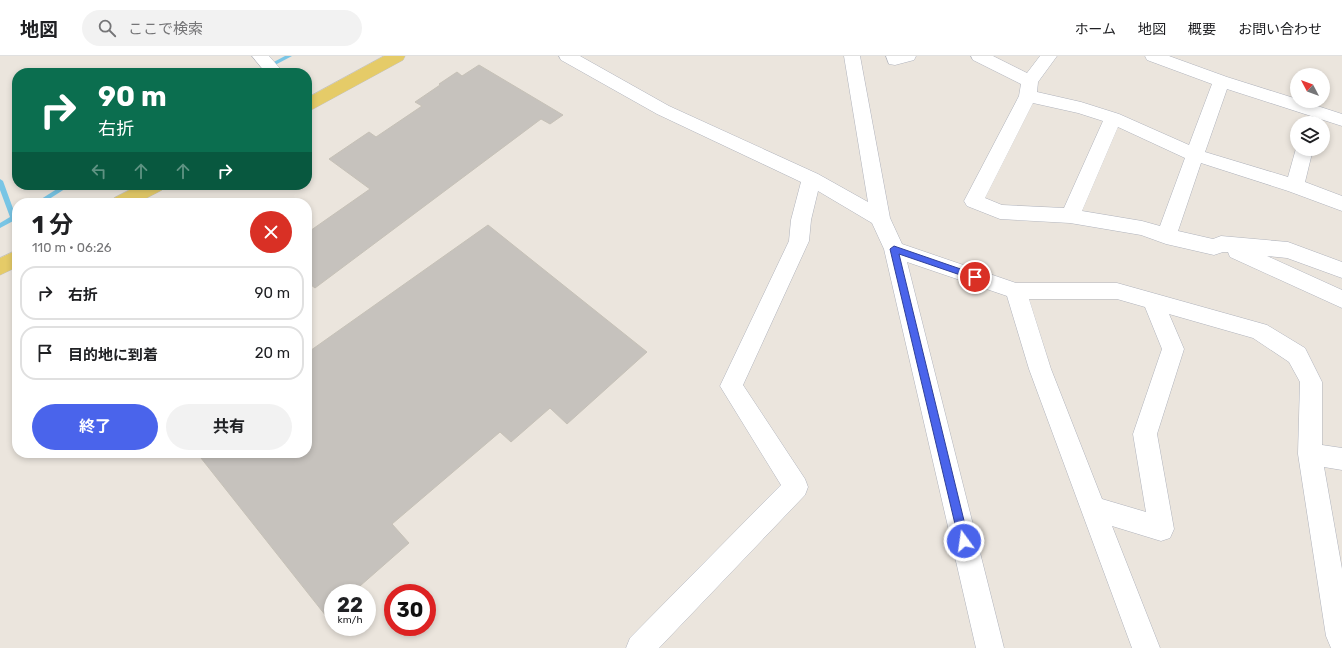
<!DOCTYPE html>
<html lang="ja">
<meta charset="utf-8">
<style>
:root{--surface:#fff;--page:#f2f2f2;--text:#202124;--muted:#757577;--line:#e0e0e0;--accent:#4a64eb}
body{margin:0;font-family:Rubik,"Noto Sans JP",sans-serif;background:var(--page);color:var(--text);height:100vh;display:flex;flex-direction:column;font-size:15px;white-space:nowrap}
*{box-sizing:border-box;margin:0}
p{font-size:13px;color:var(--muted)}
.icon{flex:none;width:22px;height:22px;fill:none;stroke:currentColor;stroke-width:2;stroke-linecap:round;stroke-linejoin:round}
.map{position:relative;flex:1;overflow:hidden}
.panel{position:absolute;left:12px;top:142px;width:300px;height:260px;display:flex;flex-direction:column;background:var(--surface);border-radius:16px;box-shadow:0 2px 6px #0003}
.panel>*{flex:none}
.top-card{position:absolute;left:12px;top:12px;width:300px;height:122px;border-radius:16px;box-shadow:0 2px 6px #0003;background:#0b6e4f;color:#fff;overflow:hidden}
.needle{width:26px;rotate:311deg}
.tools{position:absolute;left:1290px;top:12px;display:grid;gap:8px}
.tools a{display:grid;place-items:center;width:40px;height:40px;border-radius:50%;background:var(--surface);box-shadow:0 2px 6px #0003;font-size:20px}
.speed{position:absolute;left:324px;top:528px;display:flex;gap:8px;font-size:20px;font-weight:700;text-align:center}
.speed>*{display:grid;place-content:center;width:52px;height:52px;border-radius:50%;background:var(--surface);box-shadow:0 2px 6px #0003;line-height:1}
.speed small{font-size:10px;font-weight:400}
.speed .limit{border:6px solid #d22;background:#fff;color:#111}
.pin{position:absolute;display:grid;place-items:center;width:34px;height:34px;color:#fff;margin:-17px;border:2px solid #fff;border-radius:50%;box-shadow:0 1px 4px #0007}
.me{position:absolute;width:44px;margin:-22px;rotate:346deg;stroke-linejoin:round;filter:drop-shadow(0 0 3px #0008)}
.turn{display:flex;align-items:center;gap:14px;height:84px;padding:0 20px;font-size:18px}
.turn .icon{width:52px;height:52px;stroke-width:2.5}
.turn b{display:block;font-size:28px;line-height:34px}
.lanes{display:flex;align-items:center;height:38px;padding:0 20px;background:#0003;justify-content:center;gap:20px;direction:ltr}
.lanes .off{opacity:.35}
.round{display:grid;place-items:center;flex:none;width:42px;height:42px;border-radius:21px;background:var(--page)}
.overview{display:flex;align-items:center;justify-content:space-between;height:68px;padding:0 20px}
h1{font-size:24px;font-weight:700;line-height:30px}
.action{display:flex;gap:8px;margin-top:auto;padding:8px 20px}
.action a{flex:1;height:46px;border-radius:24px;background:var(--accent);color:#fff;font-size:16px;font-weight:700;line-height:46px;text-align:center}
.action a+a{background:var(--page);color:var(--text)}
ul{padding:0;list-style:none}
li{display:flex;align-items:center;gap:12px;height:54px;margin:0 8px 6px;padding:0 12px;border:2px solid var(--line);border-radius:16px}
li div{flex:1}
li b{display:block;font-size:15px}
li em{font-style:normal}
header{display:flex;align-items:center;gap:24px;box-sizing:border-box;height:56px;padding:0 20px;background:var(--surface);border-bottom:1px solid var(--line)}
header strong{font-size:19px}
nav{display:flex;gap:22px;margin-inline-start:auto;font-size:14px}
.search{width:280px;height:36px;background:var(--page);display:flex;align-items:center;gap:10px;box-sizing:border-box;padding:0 14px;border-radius:22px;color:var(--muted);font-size:15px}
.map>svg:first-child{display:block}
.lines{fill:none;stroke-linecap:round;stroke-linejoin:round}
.stream{fill:#78c5e5;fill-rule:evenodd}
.building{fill:#c6c2bd;stroke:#c6c1b7}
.street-casing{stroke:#b0b3bc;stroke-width:1}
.primary-casing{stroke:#c3c3c3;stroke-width:1}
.street{fill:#fff;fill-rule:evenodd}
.primary{fill:#e5cb68;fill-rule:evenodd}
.route{fill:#4a64eb;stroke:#304199}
</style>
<header>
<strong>地図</strong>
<div class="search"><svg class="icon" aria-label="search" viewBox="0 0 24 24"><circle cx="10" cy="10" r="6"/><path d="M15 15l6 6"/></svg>ここで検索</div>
<nav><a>ホーム</a><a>地図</a><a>概要</a><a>お問い合わせ</a></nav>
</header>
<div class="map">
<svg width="1342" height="592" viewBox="0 0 1342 592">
<rect width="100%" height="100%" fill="#ebe5dd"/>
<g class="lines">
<!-- stream -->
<g class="stream">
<polygon points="285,0 292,0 260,17 253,17"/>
<polygon points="0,123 3,125 15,158 17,158 17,163 0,172 0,167 10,161 0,134"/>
<polygon points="63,129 71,129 43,147 35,147"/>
</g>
</g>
<!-- building -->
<g class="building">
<polygon points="479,9 563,59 550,68 541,63 315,232 307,226 307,177 370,133 329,103 369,76 376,81 422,50 415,46 440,29 439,28 457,16 462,20"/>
<polygon points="488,169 647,296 567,368 550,352 511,386 500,376 392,468 409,487 352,537 333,537 333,554 326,560 197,397 307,397 307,297"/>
</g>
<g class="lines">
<!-- street casing -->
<g class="street-casing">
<g id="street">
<polygon points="252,0 269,0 284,17 266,17"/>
<path d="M559,0h21l89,50 149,68 50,28 -24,-146h16l30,162 12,26 114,39h101l150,42 38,23 17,34v63l20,3v22l-18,-3 18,102v79h-11l-5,-12 -28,-182 2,-72 -11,-20 -36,-24 -84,-24 15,35 -27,85 17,95 -4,9 -9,3 -49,-15 48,122h-28l-103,-279 -22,-73 -100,-34 97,386h-28l-92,-399 -12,-26 -54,-32 -7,29 -2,21 -66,144 62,94 3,8 -3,8 -146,153h-33l4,-10 151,-153 -61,-99 69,-145 2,-21 10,-38 -144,-68 -96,-54zM1029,243h88l28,8 17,42 -29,85 13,78 -44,-13 -51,-130z"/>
<polygon points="886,0 916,0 914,4 895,9 889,8"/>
<path d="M971,0h22l34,17 13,-17h17l-19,26 -1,10 44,10 38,12 70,31 23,-61 -65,-24 -2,-4h24l58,21 70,22v2h5l40,13v12l-115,-37 -22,63 83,25 9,-32v4h16l-8,33 37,14v15l-54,-20 -87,-28 -23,68 35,8 8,-3 67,6 54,20v16l-55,-20 -20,-2 75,34v18l-112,-51 -2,-5h-5l-9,3 -48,-11 -25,-9 -71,-12 -70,-4 -33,-13 -3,-5 55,-105 2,-12 -48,-24zM1033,47l45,10 25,8 -39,87 -62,-3 -17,-7zM1118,71l67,31 -25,68 -18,-5 -60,-10z"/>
</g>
</g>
<!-- primary casing -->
<g class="primary-casing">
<g id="primary">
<polygon points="384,0 405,0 403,4 313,53 307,55 307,42"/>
<polygon points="139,129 164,129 162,134 137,147 111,147 114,142"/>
<polygon points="17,194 17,211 0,219 0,202"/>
</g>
</g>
<!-- street -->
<use href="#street" class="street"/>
<!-- primary -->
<use href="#primary" class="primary"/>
</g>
<!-- route -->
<polygon class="route" points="894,190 978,219 979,221 975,224 899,198 969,485 968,488 964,490 960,488 959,485 890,193"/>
</svg>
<div class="tools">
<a><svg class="needle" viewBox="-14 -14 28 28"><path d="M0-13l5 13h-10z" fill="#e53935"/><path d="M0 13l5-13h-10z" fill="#757577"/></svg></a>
<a><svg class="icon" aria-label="layers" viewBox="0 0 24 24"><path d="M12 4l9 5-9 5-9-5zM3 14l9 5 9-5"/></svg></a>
</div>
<div class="speed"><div>22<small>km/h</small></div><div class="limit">30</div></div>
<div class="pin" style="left:975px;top:221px;background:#d93025"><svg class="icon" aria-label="arrive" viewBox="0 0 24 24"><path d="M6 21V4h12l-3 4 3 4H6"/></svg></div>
<svg class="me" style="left:964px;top:485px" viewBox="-20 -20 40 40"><circle r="17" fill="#4a64eb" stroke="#fff" stroke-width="3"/><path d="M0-11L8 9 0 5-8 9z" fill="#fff"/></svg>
<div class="top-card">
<div class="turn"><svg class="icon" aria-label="right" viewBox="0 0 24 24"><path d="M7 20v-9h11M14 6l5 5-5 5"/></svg><div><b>90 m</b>右折</div></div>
<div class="lanes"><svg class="icon off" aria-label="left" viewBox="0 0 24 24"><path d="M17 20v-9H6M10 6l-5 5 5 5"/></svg><svg class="icon off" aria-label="ahead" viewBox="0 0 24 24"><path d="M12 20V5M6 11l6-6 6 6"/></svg><svg class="icon off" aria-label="ahead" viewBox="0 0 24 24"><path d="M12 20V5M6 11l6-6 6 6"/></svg><svg class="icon" aria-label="right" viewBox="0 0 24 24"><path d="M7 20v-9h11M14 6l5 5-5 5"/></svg></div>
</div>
<section class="panel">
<div class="overview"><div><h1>1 分</h1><p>110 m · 06:26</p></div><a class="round" style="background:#d93025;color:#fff"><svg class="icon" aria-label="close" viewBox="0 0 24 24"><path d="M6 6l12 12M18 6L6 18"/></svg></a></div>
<ul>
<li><svg class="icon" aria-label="right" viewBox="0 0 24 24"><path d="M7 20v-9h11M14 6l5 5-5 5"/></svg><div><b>右折</b></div><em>90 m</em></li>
<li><svg class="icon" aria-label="arrive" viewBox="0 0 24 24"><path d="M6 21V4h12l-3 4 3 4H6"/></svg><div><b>目的地に到着</b></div><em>20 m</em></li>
</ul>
<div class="action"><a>終了</a><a>共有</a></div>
</section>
</div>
